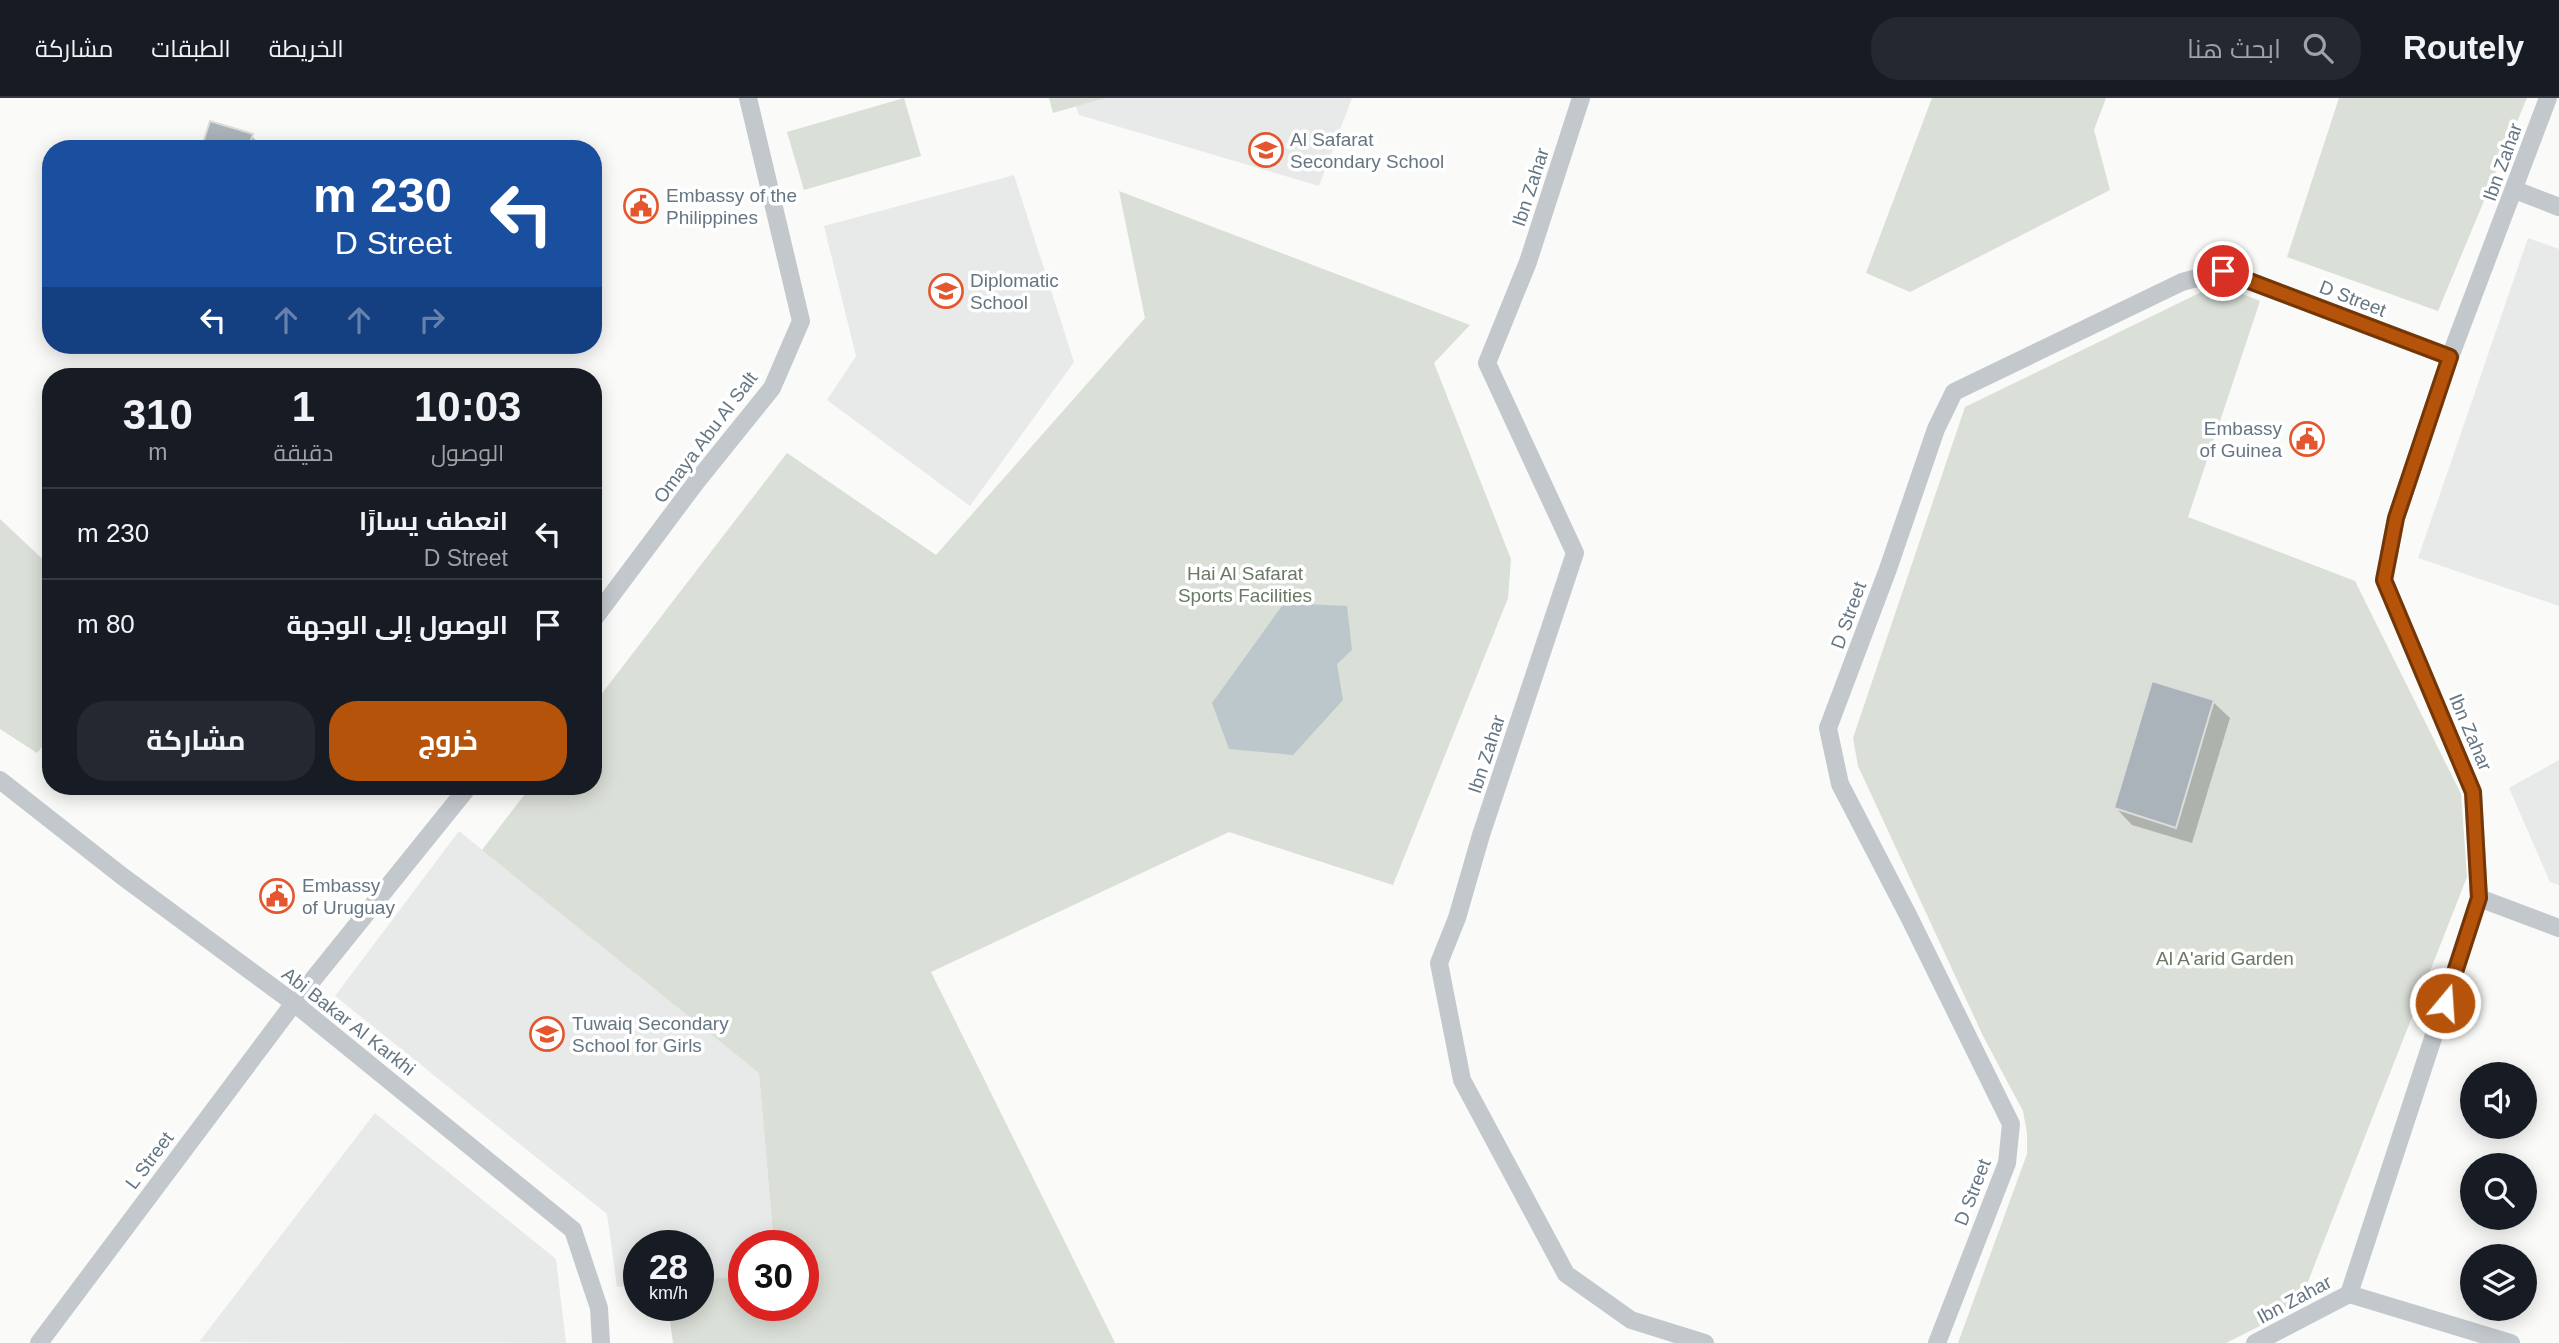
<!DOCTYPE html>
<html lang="ar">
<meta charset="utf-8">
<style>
:root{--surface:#171b24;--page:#242831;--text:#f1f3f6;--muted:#9ea1a6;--line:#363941;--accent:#b45309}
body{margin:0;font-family:Helvetica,Cairo,sans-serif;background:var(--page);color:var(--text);direction:rtl;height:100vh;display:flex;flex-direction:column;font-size:26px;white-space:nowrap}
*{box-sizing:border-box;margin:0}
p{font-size:23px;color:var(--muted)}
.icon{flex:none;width:38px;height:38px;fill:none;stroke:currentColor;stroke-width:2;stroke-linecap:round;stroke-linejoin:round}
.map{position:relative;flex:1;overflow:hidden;direction:ltr}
.panel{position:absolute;left:42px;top:270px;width:560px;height:427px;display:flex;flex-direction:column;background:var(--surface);border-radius:28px;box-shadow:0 4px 18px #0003;direction:rtl}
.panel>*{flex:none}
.top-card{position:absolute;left:42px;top:42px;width:560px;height:214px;border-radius:28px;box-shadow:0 4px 18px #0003;direction:rtl;background:#1a4fa0;color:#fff;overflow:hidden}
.controls{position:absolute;left:2460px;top:964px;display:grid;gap:14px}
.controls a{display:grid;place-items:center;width:77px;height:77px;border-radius:50%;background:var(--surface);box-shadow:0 4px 18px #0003;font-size:35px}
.speed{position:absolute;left:623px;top:1132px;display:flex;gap:14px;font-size:35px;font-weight:700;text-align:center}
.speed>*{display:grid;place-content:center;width:91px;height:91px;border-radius:50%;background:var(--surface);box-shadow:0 4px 18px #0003;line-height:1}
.speed small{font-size:18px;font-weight:400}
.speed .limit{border:10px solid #d22;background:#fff;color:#111}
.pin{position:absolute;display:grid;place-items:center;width:60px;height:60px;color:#fff;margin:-30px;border:4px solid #fff;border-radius:50%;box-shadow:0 2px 7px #0007}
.me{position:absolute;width:77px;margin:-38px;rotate:18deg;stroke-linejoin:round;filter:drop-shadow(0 0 5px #0008)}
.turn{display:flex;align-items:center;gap:24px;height:147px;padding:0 35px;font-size:32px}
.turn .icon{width:91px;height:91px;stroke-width:2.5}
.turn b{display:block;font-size:49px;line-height:60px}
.lanes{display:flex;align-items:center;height:66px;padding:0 35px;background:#0003;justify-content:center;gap:35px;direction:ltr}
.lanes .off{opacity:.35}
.eta{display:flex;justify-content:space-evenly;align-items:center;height:119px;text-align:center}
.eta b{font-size:42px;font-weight:700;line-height:49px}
.action{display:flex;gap:14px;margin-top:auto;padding:14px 35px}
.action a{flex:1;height:80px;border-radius:28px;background:var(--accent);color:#fff;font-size:28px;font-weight:700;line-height:80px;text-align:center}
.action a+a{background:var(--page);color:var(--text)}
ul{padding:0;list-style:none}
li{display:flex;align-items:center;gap:21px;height:91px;padding:0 35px;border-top:2px solid var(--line)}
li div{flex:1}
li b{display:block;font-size:26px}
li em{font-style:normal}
header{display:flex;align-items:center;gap:42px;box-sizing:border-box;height:98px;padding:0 35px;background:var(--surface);border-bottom:2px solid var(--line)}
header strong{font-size:33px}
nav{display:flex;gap:38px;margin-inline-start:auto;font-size:24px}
.search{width:490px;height:63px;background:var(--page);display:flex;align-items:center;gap:18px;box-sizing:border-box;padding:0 24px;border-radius:28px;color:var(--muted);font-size:26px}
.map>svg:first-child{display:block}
.built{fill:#e8e9e9}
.green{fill:#dadfd7}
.water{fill:#bbc7cb}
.shadow{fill:#0003}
.building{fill:#aab3b9;stroke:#dcdcda;stroke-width:2}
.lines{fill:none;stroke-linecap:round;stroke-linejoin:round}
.street{stroke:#c3c8cc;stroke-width:18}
.route-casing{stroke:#753606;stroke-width:18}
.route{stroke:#b45309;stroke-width:12}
.labels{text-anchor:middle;stroke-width:7;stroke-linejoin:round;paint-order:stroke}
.poi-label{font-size:19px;fill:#657683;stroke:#fff;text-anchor:start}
.street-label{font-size:19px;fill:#657683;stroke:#fff}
.park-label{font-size:19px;fill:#687a64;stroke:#fff}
</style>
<header>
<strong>Routely</strong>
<div class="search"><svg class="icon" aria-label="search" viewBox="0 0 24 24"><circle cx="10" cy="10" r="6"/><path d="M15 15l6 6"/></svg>ابحث هنا</div>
<nav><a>الخريطة</a><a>الطبقات</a><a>مشاركة</a></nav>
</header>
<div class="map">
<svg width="2559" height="1245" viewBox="0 0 2559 1245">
<rect width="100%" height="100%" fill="#fafaf8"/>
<!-- built -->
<g class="built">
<polygon points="1073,0 1352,0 1319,88 1079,17"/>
<polygon points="1014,77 1074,264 970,408 827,302 856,258 824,128"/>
<polygon points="2528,140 2559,151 2559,508 2418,460"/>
<polygon points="2559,662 2559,787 2550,784 2509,690"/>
<polygon points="459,733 759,975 774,1148 744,1148 744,1178 698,1182 698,1148 639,1148 639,1187 617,1189 607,1116 335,898"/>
<polygon points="375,1015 556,1161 566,1245 199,1244"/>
</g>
<!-- green -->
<g class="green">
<polygon points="904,0 921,58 804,92 787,34"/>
<polygon points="1049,0 1105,0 1053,15"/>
<polygon points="1932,0 2106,0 2094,32 2110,92 1910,194 1866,175"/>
<polygon points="2339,0 2527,0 2438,213 2287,159"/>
<polygon points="1119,93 1470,227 1434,265 1511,461 1508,500 1393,787 1229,734 931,874 1115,1245 673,1245 668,1208 698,1208 698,1182 744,1178 744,1208 803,1208 803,1148 774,1148 759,975 482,752 531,688 593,688 593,607 787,355 936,457 1145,220"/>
<polygon points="2218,186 2260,203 2188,419 2355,483 2461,696 2467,779 2298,1209 2226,1245 1958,1245 2027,1056 2027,1035 2023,1013 1984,940 1858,668 1853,640 1965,309"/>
<polygon points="0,421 51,469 51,638 37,655 0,631"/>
</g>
<!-- water -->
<polygon class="water" points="1284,505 1347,508 1352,552 1337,566 1343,602 1293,657 1229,651 1212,605"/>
<!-- shadow -->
<g class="shadow">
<polygon points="252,38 264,51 203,51"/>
<polygon points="2213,604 2230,620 2192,745 2132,727 2116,710"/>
</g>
<!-- building -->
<g class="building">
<polygon points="210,23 253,36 248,51 201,51"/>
<polygon points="2152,583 2214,602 2176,730 2114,710"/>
</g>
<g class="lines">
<!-- street -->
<g class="street">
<polyline points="1581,0 1528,164 1487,265 1575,455 1481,737 1457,820 1439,865 1462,982 1566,1176 1631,1222 1705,1245"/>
<polyline points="2515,92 2559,109"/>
<polyline points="593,522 697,383 772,290 801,223 748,0"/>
<polyline points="0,682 122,778 294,905 573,1132 599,1210 601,1245"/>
<polyline points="2479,800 2559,830"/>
<polyline points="2349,1196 2511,1245"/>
<polyline points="39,1245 294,905 469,688"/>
<polyline points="1937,1245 2007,1065 2011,1026 1908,817 1840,686 1828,630 1888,471 1936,331 1954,294 2182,184 2223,173 2450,259"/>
<polyline points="2255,1245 2349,1196 2479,800 2473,694 2384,482 2396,420 2450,259 2548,0"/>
</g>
</g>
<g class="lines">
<!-- route casing -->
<g class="route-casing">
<polyline id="route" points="2223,173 2450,259 2396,420 2384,482 2473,694 2479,800 2445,905"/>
</g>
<!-- route -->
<use href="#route" class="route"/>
</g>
<!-- icons -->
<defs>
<g id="school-ring" transform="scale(1.75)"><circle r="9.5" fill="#fff" stroke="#e4572e" stroke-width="1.5"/><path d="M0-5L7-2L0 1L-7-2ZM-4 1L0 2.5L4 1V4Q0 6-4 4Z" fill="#e4572e"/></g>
<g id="civic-ring" transform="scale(1.75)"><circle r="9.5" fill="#fff" stroke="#e4572e" stroke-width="1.5"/><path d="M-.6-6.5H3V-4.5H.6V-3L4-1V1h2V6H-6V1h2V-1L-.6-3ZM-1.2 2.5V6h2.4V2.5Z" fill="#e4572e"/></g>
</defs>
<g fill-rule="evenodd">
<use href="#school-ring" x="1266" y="52"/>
<use href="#civic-ring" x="641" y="108"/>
<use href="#school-ring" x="946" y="193"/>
<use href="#civic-ring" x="2307" y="341"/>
<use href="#civic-ring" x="277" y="798"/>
<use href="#school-ring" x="547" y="936"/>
</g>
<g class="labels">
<!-- poi labels -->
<g class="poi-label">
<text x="1290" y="48">Al Safarat<tspan x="1290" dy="22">Secondary School</tspan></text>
<text x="666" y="104">Embassy of the<tspan x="666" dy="22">Philippines</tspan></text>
<text x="970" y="189">Diplomatic<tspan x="970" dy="22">School</tspan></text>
<text x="2282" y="337" text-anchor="end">Embassy<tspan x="2282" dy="22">of Guinea</tspan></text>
<text x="302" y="794">Embassy<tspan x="302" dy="22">of Uruguay</tspan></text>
<text x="572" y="932">Tuwaiq Secondary<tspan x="572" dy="22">School for Girls</tspan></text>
</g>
<!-- street labels -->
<g class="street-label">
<text transform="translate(2502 64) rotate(-70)" y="7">Ibn Zahar</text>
<text transform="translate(1530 89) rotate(-72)" y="7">Ibn Zahar</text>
<text transform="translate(2353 200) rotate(21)" y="7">D Street</text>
<text transform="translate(705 339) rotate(-53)" y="7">Omaya Abu Al Salt</text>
<text transform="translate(1848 517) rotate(-70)" y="7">D Street</text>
<text transform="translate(2471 634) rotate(67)" y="7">Ibn Zahar</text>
<text transform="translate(1486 656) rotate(-72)" y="7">Ibn Zahar</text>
<text transform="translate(349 923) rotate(38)" y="7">Abi Bakar Al Karkhi</text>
<text transform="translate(149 1062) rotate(-53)" y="7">L Street</text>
<text transform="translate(1972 1094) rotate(-69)" y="7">D Street</text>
<text transform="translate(2294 1201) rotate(-28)" y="7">Ibn Zahar</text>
</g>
<!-- park labels -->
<g class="park-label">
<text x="1245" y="482">Hai Al Safarat<tspan x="1245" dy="22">Sports Facilities</tspan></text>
<text x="2225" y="867">Al A'arid Garden</text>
</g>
</g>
</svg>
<div class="controls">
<a><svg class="icon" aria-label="sound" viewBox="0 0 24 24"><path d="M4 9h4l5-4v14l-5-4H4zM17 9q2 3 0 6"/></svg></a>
<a><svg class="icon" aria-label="search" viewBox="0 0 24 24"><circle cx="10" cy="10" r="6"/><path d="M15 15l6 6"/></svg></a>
<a><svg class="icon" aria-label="layers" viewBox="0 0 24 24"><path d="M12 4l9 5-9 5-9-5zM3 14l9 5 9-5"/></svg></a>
</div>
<div class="speed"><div>28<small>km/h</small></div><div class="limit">30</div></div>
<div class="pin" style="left:2223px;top:173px;background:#d93025"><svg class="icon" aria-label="arrive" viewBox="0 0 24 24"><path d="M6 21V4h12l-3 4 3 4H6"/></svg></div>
<svg class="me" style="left:2445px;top:905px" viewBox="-20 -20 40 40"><circle r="17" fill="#b45309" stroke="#fff" stroke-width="3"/><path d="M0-11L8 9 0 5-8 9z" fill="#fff"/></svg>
<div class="top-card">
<div class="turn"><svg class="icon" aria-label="left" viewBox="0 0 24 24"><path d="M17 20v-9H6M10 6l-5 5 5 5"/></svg><div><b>230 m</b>D Street</div></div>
<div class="lanes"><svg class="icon" aria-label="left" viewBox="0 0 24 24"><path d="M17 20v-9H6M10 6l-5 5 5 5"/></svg><svg class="icon off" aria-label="ahead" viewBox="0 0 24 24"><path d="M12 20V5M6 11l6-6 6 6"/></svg><svg class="icon off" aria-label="ahead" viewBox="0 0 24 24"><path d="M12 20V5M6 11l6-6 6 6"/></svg><svg class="icon off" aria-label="right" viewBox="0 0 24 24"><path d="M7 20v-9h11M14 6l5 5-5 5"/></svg></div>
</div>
<section class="panel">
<div class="eta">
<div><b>10:03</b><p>الوصول</p></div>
<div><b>1</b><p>دقيقة</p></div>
<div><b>310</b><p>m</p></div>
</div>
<ul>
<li><svg class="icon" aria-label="left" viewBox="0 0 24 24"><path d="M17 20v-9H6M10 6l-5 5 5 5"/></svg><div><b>انعطف يسارًا</b><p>D Street</p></div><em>230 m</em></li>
<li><svg class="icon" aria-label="arrive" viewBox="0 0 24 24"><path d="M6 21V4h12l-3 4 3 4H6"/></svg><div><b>الوصول إلى الوجهة</b></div><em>80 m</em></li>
</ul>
<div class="action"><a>خروج</a><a>مشاركة</a></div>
</section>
</div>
